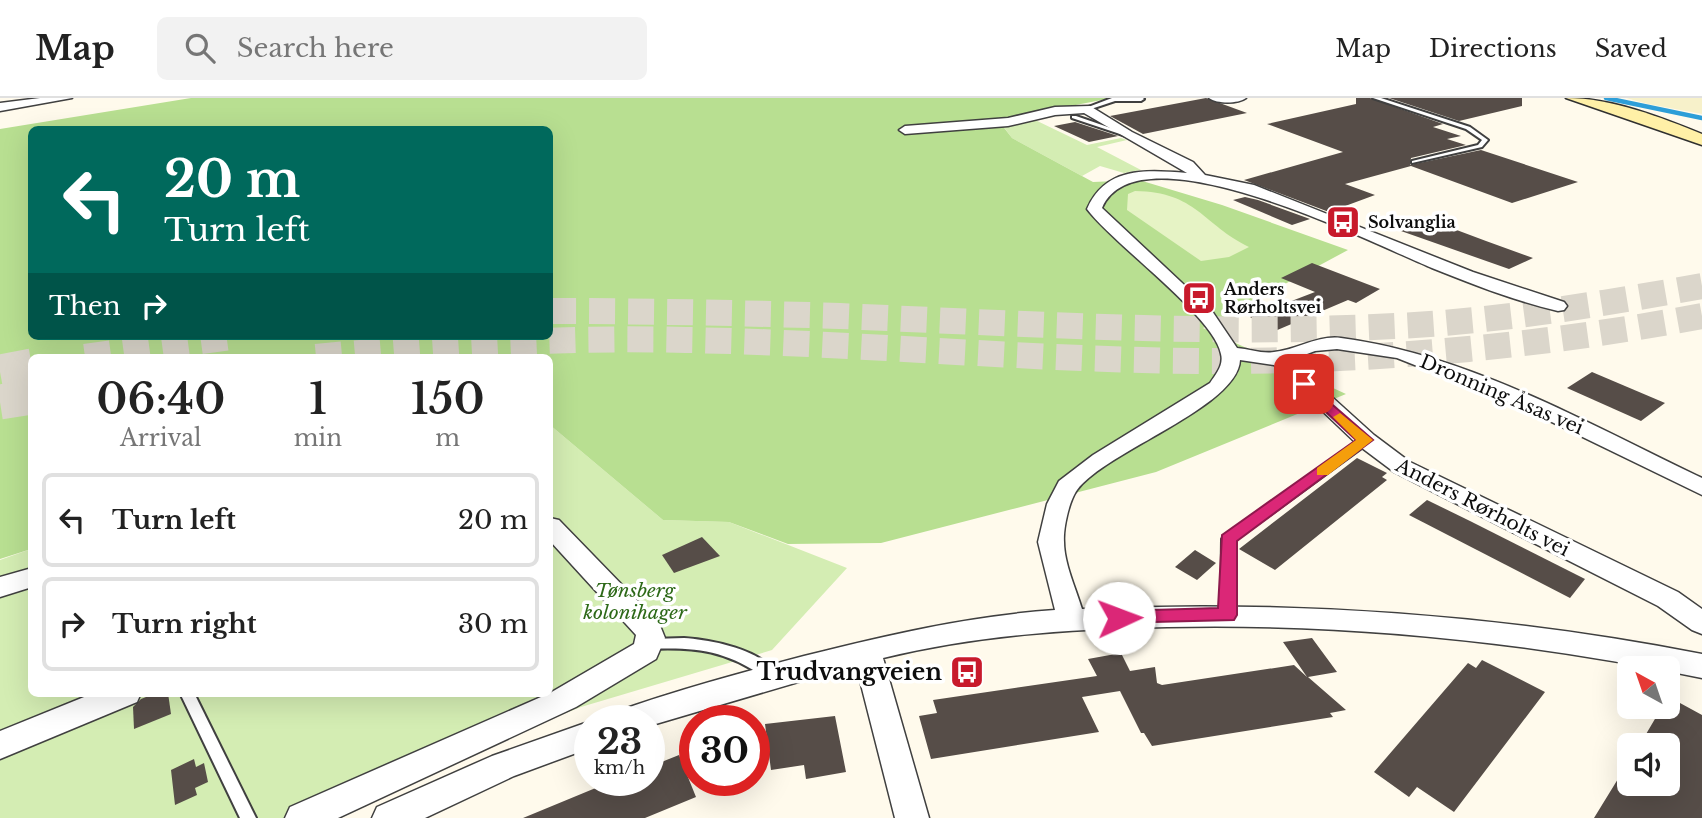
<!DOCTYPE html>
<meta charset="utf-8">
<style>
:root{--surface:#fff;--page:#f2f2f2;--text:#222;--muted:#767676;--line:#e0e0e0}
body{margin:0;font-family:"Libre Baskerville",serif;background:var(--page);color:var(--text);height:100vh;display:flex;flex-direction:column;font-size:26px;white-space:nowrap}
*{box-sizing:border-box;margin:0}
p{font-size:23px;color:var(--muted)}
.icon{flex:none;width:38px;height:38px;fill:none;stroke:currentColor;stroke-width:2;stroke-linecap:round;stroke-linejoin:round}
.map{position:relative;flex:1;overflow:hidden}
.details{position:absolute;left:28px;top:256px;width:525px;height:343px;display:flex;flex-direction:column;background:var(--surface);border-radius:10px;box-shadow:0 7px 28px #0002}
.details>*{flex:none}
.banner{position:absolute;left:28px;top:28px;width:525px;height:214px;border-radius:10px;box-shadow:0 7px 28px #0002;background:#00695c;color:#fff;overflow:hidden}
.needle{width:46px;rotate:320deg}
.fabs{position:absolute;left:1617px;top:558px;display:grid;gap:14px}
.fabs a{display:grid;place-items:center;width:63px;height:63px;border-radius:10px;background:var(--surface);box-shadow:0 7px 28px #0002;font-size:35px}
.speed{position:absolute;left:574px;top:607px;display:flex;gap:14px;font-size:35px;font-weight:700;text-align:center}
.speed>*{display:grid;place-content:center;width:91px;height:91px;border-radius:50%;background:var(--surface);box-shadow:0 7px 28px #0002;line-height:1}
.speed small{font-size:18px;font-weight:400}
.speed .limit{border:10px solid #d22;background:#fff;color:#111}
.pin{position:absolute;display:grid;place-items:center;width:60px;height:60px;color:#fff;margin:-30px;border-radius:14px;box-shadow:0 4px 10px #0006}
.me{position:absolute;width:77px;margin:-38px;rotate:88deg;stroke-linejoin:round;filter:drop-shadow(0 0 5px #0008)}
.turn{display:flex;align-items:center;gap:24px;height:147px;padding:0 21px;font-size:32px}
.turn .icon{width:91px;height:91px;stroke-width:2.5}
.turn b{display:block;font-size:49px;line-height:60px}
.then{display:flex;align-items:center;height:66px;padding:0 21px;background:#0003;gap:14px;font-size:26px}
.eta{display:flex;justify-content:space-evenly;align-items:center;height:119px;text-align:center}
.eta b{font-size:42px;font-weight:600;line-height:49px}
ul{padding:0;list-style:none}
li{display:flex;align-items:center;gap:21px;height:94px;margin:0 14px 10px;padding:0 7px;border:4px solid var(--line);border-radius:10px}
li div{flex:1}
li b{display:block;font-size:26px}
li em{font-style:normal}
header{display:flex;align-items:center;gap:42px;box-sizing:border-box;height:98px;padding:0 35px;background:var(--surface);border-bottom:2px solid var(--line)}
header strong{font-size:33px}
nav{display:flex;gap:38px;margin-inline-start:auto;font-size:24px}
.search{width:490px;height:63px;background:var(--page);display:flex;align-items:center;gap:18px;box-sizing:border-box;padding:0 24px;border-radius:10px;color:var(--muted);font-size:26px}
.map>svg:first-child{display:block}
.farmland{fill:#f7f1ca}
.green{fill:#d4edb3}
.forest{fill:#b8df91;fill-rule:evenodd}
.pitch{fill:#e6f3c5}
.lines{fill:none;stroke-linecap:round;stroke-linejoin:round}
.stream{stroke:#2d9ed8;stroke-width:4.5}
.building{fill:#564d48}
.primary-tunnel-far1{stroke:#dbd6cb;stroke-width:26;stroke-dasharray:26 13;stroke-linecap:butt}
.primary-tunnel{stroke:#dbd6cb;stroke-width:35;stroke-dasharray:35 18;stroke-linecap:butt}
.service-casing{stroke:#404040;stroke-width:4}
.minor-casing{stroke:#404040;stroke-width:3}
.secondary-casing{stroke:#2f2f2f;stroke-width:3}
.service{fill:#fff;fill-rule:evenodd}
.minor{fill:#fff;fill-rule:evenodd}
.secondary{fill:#fff0a7;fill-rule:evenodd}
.route{fill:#db2777;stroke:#8e194d;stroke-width:2}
.slow{fill:#f59e0b}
.labels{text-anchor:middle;stroke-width:7;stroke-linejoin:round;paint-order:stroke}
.far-poi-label{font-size:16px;font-weight:bold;fill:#0d0d0d;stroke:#fff;text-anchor:start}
.street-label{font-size:19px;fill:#0d0d0d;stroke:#fff}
.park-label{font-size:19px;font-style:italic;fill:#2d6918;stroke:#fff}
.near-poi-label{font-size:23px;font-weight:bold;fill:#0d0d0d;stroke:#fff;text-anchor:end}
</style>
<header>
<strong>Map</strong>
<div class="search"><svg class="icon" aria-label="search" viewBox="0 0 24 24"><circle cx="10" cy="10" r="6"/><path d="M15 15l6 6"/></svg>Search here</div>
<nav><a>Map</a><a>Directions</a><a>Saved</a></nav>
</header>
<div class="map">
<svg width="1702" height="720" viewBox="0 0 1702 720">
<rect width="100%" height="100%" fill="#fffaec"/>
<!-- farmland -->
<polygon class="farmland" points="1626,0 1702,0 1702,16 1648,6"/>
<!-- green -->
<g class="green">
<polygon points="1031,20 1087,47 1121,40 1127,42 1097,49 1141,72 1124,75 1100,68 1082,78 1012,40 1003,28"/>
<polygon points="550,327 663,422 729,424 847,470 772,552 581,609 427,670 326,720 0,720 0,462 31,451 32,595 550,595"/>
</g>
<!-- forest -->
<path class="forest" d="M191,0h921l-114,22 14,18 81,44 46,-2 83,25 126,45 -145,78 143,66 -190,78 -275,71 -93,1 -59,-22 -66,-2 -113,-95v-68h-518l-1,192 -31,10v-430zM32,32h518v206h-518z"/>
<!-- pitch -->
<path class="pitch" d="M1135,93c62,1 67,33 114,56l-20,10 -28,4 -74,-51 1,-16z"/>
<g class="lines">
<!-- stream -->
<polyline class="stream" points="1606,0 1702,20"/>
</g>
<!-- building -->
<g class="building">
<polygon points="1206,0 1247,15 1143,36 1110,18"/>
<polygon points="1356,0 1370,0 1443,26 1433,29 1461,38 1447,41 1466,47 1411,60 1410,67 1481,52 1578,84 1512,105 1411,68 1345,86 1375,97 1329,114 1244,82 1343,54 1267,26 1356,6"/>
<polygon points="1389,0 1522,0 1522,8 1459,23"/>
<polygon points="1075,24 1118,38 1089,44 1054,28"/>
<polygon points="1245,99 1258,102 1310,121 1292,127 1233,102"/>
<polygon points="1430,122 1486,143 1533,160 1509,171 1401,133"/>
<polygon points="1312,165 1380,191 1356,205 1348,202 1275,233 1250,219 1315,194 1281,180"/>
<polygon points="1592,274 1665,305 1641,323 1567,290"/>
<polygon points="1357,360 1387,375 1382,379 1387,382 1275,472 1239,451"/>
<polygon points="1427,402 1470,423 1585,481 1570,500 1409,417"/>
<polygon points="702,439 720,458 674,475 662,457"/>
<polygon points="1195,452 1216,465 1197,482 1175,469"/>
<polygon points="1312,540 1337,574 1308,579 1346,612 1330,615 1333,619 1152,648 1144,635 1141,635 1120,593 1082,599 1099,634 931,661 919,618 937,615 933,602 1097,578 1088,561 1121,555 1130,573 1155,569 1157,585 1162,587 1294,567 1307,579 1283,544"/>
<polygon points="1482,562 1545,594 1454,714 1417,689 1409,699 1374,674 1468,565 1476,570"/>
<polygon points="156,595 168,595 171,616 134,631 133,609 141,601"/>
<polygon points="1669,599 1702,617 1702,720 1594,720 1629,663 1629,686 1668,686 1668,648 1639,648 1662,609 1668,609"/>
<polygon points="835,618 846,674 806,681 804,667 771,672 765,626"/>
<polygon points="679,657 696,699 645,720 523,720 615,682 649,682 649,669"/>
<polygon points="194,661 196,669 204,665 208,684 195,690 197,697 175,707 171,672"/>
</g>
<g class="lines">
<!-- primary-tunnel-far1 -->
<g class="primary-tunnel-far1">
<path d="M550,213c97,0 193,2 290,5 191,8 383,20 575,9 96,-6 192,-22 287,-39"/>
<polyline points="85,259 238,238"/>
<path d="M316,259c123,-12 246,-20 370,-17 177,3 353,21 530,21 164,0 325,-15 486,-45"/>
</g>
<!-- primary-tunnel -->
<g class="primary-tunnel">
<polyline points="0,274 32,268"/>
<polyline points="0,304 32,299"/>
</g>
<!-- service casing -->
<g class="service-casing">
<g id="service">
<polygon points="1112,0 1143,0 1144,1 1141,3 1115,3 1088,12 1083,11"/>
<polygon points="1373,0 1381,0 1470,29 1488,42 1482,49 1412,65 1412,63 1478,47 1482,42 1466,31"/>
<polygon points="1072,18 1076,18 1131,37 1126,38 1072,20"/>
<polygon points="1366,339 1370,340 1371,342 1370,344 1234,443 1233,517 1232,520 1227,522 1222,520 1221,517 1222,441 1224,438 1362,340"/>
<path d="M684,540c28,2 76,11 93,36l-2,4 -5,1 -5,-1c-37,-27 -69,-31 -114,-29l-5,-1 -2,-4 2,-4 5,-1z"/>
<polygon points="180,595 194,595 256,720 240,720"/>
</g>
</g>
<!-- minor casing -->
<g class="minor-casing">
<g id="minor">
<polygon points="40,0 72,0 0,13 0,5"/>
<path d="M1209,0h37c-8,6 -29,6 -37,0z"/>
<path d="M1090,8l42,26 61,30 12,13 49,10 219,87 91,30 3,4 -3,4 -6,1c-43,-10 -86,-27 -126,-43 -58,-24 -294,-144 -330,-60l110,103 25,37c12,1 26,6 37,4 23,-2 43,-17 67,-14 128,17 246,85 361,140v17l-181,-88 -124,-49 -60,-9 -22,2 -24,9 83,75 36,27 268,130 24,17v25l-10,-4 -34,-24 -264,-134 -36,-27 -84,-80 -34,-5c-2,47 -134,91 -163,130 -8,11 -14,39 -13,52 0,21 12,47 18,67 209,-9 414,5 620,45v24c-174,-36 -354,-55 -535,-51 -96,2 -190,8 -284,31l46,160h-34l-39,-153 -207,61v-5h-38l4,-9c62,-22 125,-39 189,-56 83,-21 165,-40 251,-46l-17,-68 9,-38 12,-23 34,-26 117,-72c6,-9 14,-18 11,-29 -7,-38 -108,-110 -134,-145 19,-43 59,-39 100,-36l-103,-60 -29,2 -47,11 -103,8 -6,-4 6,-4 103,-8 47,-11z"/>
<polygon points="550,420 559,422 659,525 665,540 656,561 576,609 338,720 285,720 290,709 550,595 634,546 636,537 550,443"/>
<polygon points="32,470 32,489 0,499 0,479"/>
<polygon points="94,595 141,595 137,604 0,661 0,633"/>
<polygon points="591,623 590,650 514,678 425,720 372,720 377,709 492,658"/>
</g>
</g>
<!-- secondary casing -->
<g class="secondary-casing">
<path id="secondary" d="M1566,0c46,0 94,19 136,36v11z"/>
</g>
<!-- service -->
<use href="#service" class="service"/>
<!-- minor -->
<use href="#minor" class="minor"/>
<!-- secondary -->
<use href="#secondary" class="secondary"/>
</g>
<!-- route -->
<polygon class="route" points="1304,282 1373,342 1237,443 1237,517 1234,522 1112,525 1109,520 1112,515 1119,513 1218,510 1222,437 1356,342 1299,289 1299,283"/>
<!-- slow -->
<polygon class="slow" points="1340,315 1373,342 1328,377 1317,377 1317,370 1356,342 1333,319"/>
<!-- icons -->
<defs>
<g id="bus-square" transform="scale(1.75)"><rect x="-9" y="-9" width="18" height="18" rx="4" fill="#c81a2c" stroke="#fff"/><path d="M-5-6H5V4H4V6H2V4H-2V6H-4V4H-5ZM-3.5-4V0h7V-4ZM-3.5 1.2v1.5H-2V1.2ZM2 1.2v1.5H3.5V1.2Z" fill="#fff"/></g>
</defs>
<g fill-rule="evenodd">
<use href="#bus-square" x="1343" y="124"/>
<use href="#bus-square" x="1199" y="200"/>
<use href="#bus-square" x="967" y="574"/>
</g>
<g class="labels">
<!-- far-poi labels -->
<g class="far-poi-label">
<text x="1368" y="130">Solvanglia</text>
<text x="1224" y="197">Anders<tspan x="1224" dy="18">Rørholtsvei</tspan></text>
</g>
<!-- street labels -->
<g class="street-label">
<text transform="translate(1502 296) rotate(23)" y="7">Dronning Åsas vei</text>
<text transform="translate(1483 409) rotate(27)" y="7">Anders Rørholts vei</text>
</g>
<!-- park labels -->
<g class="park-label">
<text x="635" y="499">Tønsberg<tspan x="635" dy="22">kolonihager</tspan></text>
</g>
<!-- near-poi labels -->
<g class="near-poi-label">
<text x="942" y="582">Trudvangveien</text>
</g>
</g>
</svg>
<div class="fabs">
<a><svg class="needle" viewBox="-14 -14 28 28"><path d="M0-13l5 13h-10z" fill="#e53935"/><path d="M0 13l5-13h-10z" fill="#767676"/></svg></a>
<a><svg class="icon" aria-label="sound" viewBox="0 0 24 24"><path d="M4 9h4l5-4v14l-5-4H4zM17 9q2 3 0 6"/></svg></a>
</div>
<div class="speed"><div>23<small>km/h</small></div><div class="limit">30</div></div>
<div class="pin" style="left:1304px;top:286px;background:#d93025"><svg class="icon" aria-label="arrive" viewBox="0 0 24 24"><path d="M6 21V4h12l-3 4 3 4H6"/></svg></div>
<svg class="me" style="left:1119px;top:520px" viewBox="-20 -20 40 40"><circle r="19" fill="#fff"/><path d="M0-13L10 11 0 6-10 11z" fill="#db2777"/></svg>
<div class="banner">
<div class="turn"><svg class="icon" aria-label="left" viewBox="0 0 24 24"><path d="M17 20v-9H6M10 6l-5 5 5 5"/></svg><div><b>20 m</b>Turn left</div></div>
<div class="then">Then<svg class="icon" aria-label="right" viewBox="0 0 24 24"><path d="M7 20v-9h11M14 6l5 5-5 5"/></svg></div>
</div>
<section class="details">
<div class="eta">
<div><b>06:40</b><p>Arrival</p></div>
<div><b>1</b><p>min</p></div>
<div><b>150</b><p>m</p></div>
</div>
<ul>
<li><svg class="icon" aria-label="left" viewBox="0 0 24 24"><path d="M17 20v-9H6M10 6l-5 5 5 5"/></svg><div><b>Turn left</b></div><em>20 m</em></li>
<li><svg class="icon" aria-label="right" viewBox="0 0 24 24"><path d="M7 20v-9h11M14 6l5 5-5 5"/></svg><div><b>Turn right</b></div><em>30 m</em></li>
</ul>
</section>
</div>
